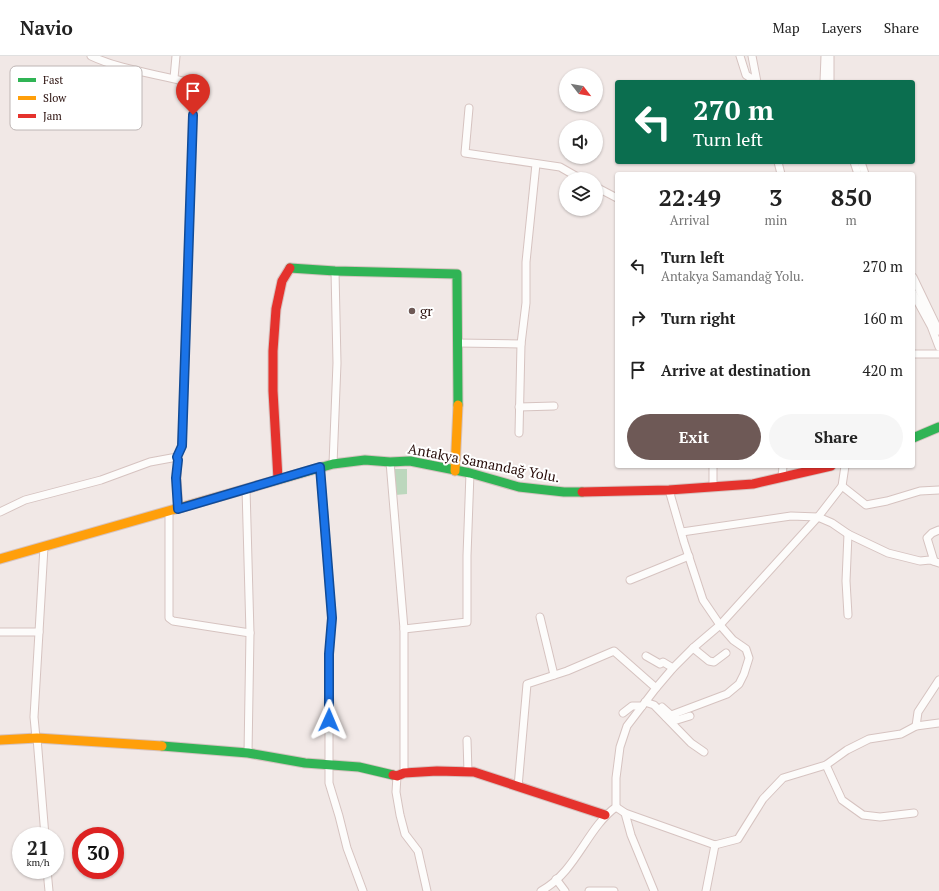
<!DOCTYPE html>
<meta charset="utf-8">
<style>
:root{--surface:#fff;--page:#f6f6f6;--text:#222;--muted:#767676;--line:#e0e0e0;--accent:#6e5956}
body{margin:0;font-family:"PT Serif",serif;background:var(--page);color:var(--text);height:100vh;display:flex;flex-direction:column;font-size:15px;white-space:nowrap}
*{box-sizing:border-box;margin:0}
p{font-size:13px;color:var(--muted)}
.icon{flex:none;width:22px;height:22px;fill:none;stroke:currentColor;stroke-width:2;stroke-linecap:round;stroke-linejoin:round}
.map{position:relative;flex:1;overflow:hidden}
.details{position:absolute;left:615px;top:116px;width:300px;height:296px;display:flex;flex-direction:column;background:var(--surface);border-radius:4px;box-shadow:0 1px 3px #0004}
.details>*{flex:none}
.banner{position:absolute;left:615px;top:24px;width:300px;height:84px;border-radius:4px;box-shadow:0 1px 3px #0004;background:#0b6e4f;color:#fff;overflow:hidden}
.needle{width:26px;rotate:121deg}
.tools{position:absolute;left:559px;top:12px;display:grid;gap:8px}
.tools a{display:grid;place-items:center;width:44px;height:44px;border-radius:50%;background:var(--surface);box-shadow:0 1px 3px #0004;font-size:20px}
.speed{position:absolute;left:12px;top:771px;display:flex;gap:8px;font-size:20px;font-weight:700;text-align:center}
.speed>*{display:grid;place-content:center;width:52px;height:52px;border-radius:50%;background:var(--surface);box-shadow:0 1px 3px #0004;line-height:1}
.speed small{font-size:10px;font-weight:400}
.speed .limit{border:6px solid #d22;background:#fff;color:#111}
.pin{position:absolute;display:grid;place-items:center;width:34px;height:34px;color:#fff;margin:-41px -17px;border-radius:50% 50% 50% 0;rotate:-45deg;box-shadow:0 0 4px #0007}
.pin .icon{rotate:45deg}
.me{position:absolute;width:44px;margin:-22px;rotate:1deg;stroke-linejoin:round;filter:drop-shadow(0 0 3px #0008)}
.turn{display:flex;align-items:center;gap:14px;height:84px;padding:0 12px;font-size:18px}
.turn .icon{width:52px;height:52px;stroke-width:2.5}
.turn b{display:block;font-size:28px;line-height:34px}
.eta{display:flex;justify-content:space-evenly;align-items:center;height:68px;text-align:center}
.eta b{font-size:24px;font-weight:600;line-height:28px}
.action{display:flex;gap:8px;margin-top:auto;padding:8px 12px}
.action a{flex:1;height:46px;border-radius:24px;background:var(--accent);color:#fff;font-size:16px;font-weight:600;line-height:46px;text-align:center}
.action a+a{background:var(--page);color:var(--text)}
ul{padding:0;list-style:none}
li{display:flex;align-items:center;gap:12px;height:52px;padding:0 12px}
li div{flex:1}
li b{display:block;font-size:15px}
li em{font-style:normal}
header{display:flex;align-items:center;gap:24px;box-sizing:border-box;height:56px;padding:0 20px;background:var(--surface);border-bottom:1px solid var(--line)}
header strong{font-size:19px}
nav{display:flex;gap:22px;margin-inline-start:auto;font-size:14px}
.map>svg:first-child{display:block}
.green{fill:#bcd7bd}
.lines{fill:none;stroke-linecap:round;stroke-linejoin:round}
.street-casing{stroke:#d6c3c0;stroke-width:9}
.fast-casing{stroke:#d6c3c0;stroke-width:11}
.slow-casing{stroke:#d6c3c0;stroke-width:11}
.jam-casing{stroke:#d6c3c0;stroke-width:11}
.street{stroke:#fdfcfb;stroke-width:7}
.fast{stroke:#30b455;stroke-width:9}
.slow{stroke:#ff9f0a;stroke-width:9}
.jam{stroke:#e5322d;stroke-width:9}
.route-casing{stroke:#114b97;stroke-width:10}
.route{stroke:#1a73e8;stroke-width:7}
.poi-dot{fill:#6e5956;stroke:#fff;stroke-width:1.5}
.labels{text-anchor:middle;stroke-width:4;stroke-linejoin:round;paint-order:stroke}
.poi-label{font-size:14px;fill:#270c09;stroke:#fff;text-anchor:start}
.street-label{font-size:14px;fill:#270c09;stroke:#fff}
.key{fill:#fff;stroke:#beb6b5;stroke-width:1}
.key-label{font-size:11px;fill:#270c09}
</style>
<header>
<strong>Navio</strong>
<nav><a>Map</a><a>Layers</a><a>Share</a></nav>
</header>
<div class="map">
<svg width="939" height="835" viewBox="0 0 939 835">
<rect width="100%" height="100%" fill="#f1e8e6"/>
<!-- green -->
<polygon class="green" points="394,413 407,413 407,438 395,439"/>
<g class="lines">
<!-- street casing -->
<g class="street-casing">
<g id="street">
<path d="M91,0c32,15 69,18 103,28l-12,362 -5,11 1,3 -1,18 2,31"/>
<polyline points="740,0 746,19 757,26"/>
<polyline points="752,0 757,26"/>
<polyline points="830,0 830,26"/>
<polyline points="174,22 176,0"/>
<polyline points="824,26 825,0"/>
<polyline points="469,52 465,97 560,111 581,123"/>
<polyline points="778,106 781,118"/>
<polyline points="854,106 858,118"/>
<polyline points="861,106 865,118"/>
<polyline points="596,131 617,142"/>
<polyline points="913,221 939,275"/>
<polyline points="913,237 931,270 939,291"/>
<polyline points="457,287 521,288"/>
<polyline points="913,298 939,298"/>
<polyline points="519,351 554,350"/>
<polyline points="519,377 521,288 526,247 526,206 536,108"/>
<polyline points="390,406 404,573 404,717"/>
<polyline points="333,408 337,307 335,215"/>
<polyline points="320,411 332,562 329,599 329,727 339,760 347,792 363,835"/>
<polyline points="782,421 783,410"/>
<polyline points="713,430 713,410"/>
<polyline points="842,430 866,449 887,445 920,435 939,434"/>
<polyline points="246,432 250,577 248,697"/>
<polyline points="169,455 169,562 173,565 250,577"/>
<polyline points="0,456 25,444 101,424 150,406 177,401"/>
<polyline points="682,476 791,460 818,461 832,467 848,478 888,497 920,505 930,504 939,507"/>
<polyline points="934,505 927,482 932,477 939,474"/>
<polyline points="630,524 689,500"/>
<polyline points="848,559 846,525 848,478"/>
<polyline points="540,561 554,619"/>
<polyline points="404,573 467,566 467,500 470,417"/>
<polyline points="0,576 39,576"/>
<polyline points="693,592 709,605 714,606 726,597"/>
<polyline points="646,600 660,608 663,606 673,612"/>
<polyline points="645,646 654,649 691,687 704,696"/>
<polyline points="662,651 671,659"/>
<polyline points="623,657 632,650 642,650"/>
<polyline points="672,659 677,664 690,660"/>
<polyline points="666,661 727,638 739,628 744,618 749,602 746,593 733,584 720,569 703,544 684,486 669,434"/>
<polyline points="916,670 918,656 939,624"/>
<polyline points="36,682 34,661 44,491"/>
<polyline points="37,682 45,780"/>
<polyline points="467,684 468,716"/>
<polyline points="826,709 842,744 863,759 880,761 914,757"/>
<polyline points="397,720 396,736 400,759 405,778 418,795 427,835"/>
<polyline points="518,731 527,628 567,615 614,595 656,632"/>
<polyline points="616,751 625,757 715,789 738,783 763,743 783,722 826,709 847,694 869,683 901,678 916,670 939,667"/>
<polyline points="625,757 631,779 654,835"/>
<polyline points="47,814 49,835"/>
<polyline points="556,823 565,835"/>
<path d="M541,835c36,-20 45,-62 75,-84v-29l4,-31 7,-21 29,-38 17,-20 20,-20 27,-23 98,-108 24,-31 3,-20"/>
<polyline points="589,835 614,835"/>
<polyline points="706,835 715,789"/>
</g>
</g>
<!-- fast casing -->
<g class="fast-casing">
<g id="fast">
<polyline points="290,212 335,215 457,218 458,349"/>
<polyline points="913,382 939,371"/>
<polyline points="256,430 333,408 365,404 390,406 410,405 470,417 519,431 564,436 582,436"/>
<polyline points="162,690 248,697 305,707 359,711 393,719"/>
</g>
</g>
<!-- slow casing -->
<g class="slow-casing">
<g id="slow">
<polyline points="455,415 458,349"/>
<polyline points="0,503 256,430"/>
<polyline points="0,684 37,682 162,690"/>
</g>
</g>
<!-- jam casing -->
<g class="jam-casing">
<g id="jam">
<polyline points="278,423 273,335 273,295 276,253 282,225 290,212"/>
<polyline points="582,436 669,434 753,428 831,410"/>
<polyline points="393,719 397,720 404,717 437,715 474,716 605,759"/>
</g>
</g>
<!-- street -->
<use href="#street" class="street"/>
<!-- fast -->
<use href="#fast" class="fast"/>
<!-- slow -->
<use href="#slow" class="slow"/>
<!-- jam -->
<use href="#jam" class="jam"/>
</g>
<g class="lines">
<!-- route casing -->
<g class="route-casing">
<polyline id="route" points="193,59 182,390 177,401 178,404 176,422 178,453 320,411 332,562 329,598 329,664"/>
</g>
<!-- route -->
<use href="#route" class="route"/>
</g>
<!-- markers -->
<circle class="poi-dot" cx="412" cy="255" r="4"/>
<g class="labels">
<!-- poi labels -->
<g class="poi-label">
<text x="420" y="260">gr</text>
</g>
<!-- street labels -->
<g class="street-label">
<text transform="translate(484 407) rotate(11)" y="5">Antakya Samandağ Yolu.</text>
</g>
</g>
<!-- legend -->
<rect x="10" y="10" width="132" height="64" rx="6" class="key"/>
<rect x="18" y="22" width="18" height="4" fill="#30b455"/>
<rect x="18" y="40" width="18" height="4" fill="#ff9f0a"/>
<rect x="18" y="58" width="18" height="4" fill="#e5322d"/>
<g class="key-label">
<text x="43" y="28">Fast</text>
<text x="43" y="46">Slow</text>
<text x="43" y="64">Jam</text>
</g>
</svg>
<div class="tools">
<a><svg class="needle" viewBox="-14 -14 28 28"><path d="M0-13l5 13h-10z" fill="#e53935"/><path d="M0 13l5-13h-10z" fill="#767676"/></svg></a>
<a><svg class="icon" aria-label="sound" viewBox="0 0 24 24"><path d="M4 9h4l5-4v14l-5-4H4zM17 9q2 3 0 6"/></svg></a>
<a><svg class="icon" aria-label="layers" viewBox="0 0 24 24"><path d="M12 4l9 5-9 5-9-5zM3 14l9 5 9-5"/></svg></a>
</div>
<div class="speed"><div>21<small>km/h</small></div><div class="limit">30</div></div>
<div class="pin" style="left:193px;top:59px;background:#d93025"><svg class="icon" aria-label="arrive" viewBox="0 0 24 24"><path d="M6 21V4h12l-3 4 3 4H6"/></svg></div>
<svg class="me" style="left:329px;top:664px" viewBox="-20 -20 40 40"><path d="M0-17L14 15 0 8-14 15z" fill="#1a73e8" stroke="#fff" stroke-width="4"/></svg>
<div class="banner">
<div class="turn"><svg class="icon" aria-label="left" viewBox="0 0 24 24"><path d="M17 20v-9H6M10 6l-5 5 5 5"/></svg><div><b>270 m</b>Turn left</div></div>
</div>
<section class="details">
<div class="eta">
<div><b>22:49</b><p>Arrival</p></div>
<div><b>3</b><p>min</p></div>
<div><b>850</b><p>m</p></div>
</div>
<ul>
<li><svg class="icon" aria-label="left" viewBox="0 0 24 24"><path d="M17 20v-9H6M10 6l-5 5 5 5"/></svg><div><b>Turn left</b><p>Antakya Samandağ Yolu.</p></div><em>270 m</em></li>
<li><svg class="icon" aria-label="right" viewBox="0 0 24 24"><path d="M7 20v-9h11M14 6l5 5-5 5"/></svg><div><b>Turn right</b></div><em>160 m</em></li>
<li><svg class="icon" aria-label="arrive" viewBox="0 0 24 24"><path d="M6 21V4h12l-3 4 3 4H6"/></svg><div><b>Arrive at destination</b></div><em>420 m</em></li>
</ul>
<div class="action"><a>Exit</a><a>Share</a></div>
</section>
</div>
